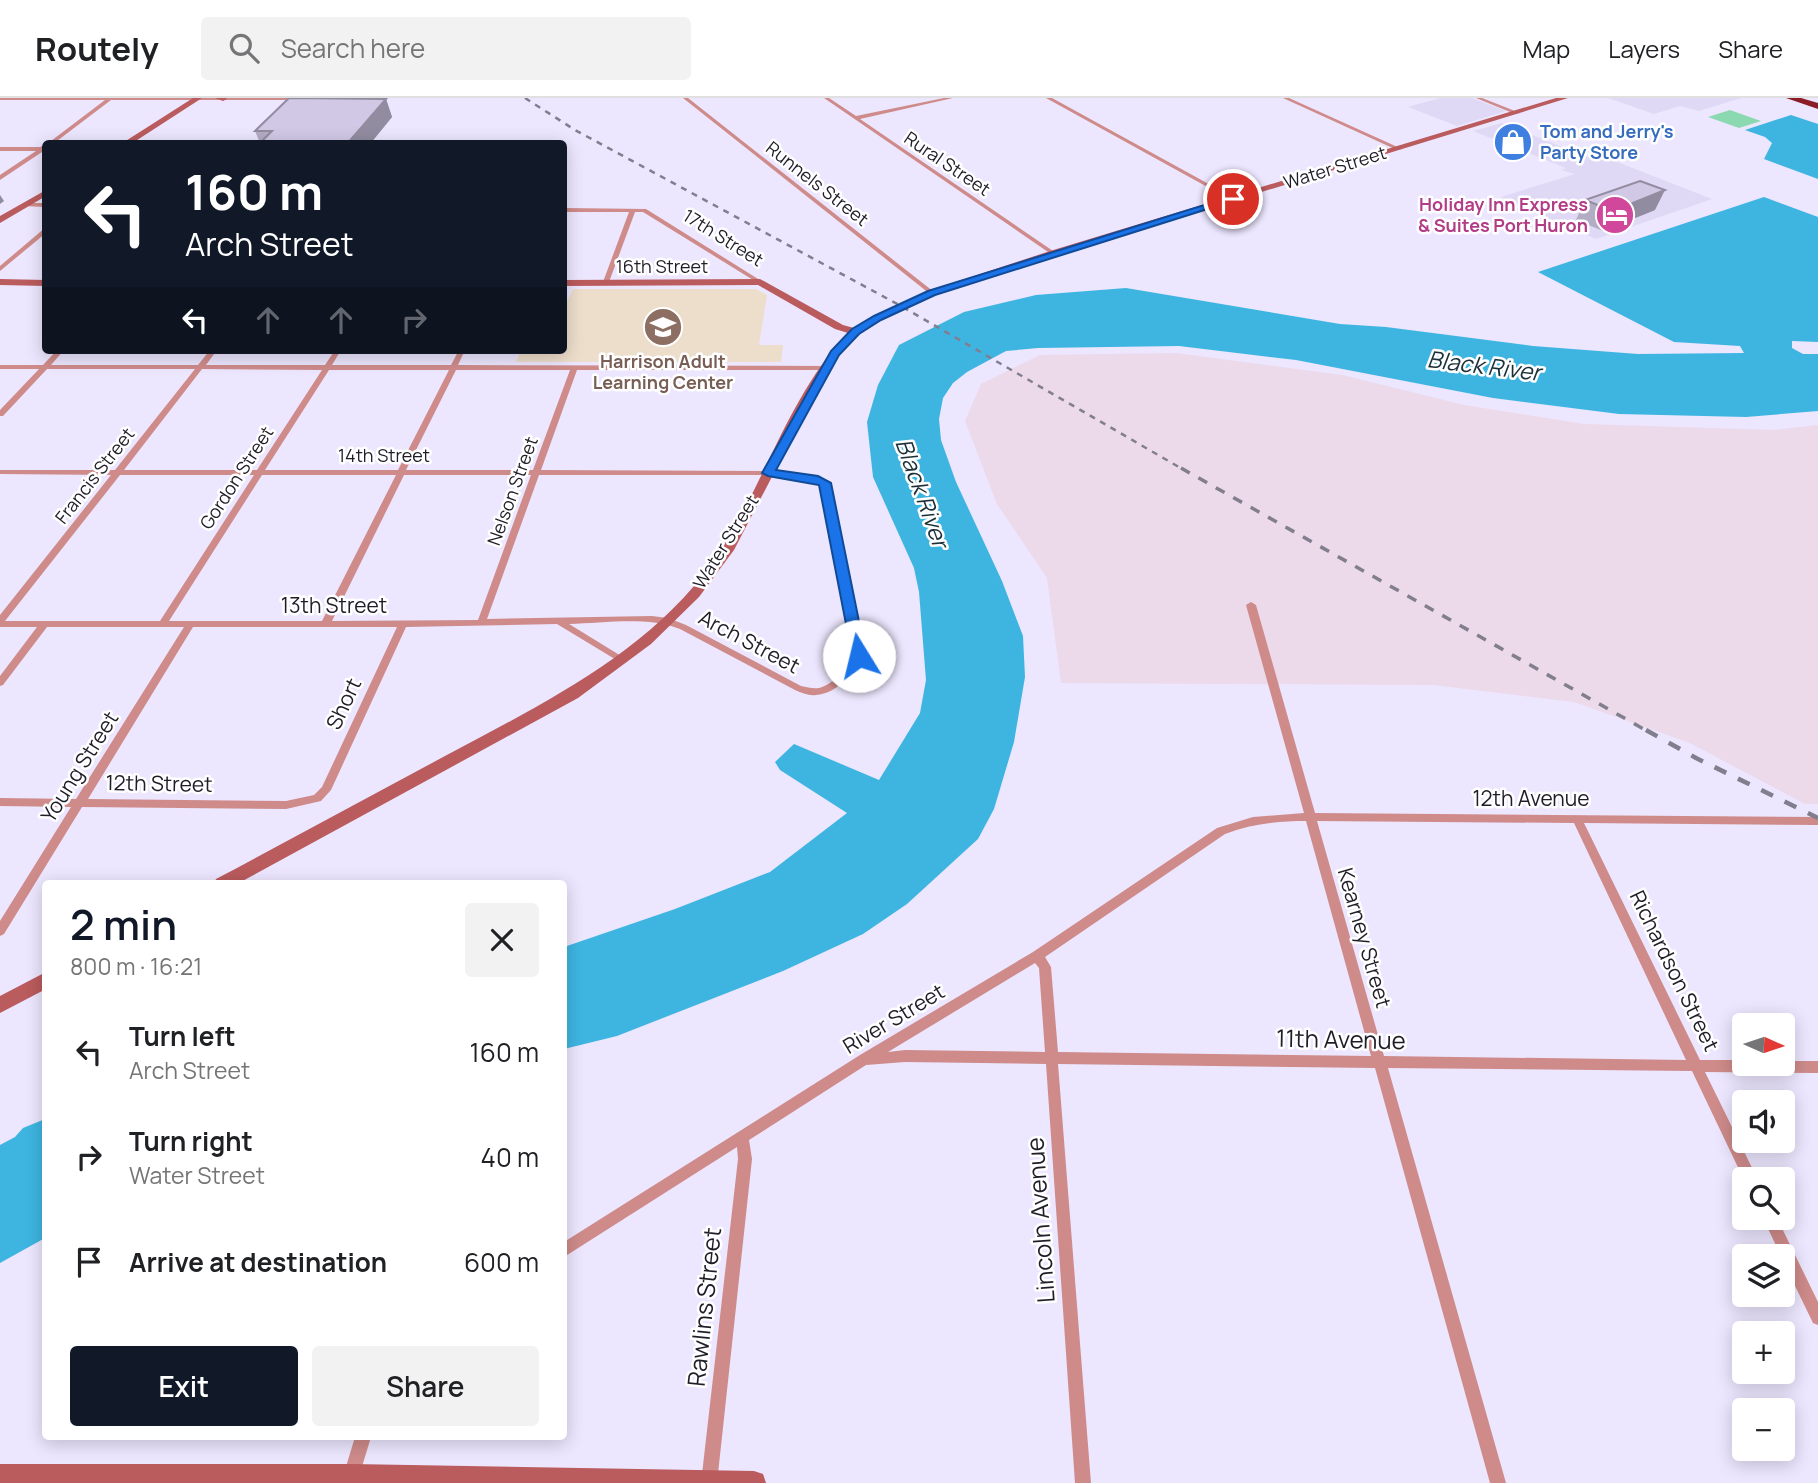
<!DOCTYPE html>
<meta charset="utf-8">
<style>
:root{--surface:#fff;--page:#f2f2f2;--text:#202124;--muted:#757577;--line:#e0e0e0;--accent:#111827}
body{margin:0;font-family:Manrope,sans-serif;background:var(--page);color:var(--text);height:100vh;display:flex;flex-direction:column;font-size:26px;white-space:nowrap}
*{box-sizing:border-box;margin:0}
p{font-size:23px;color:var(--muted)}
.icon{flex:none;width:38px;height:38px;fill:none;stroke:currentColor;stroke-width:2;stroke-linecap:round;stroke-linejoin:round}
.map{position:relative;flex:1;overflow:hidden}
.drawer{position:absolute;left:42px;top:782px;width:525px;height:560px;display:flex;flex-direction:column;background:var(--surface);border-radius:7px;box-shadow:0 4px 18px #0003}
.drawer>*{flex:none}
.top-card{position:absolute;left:42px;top:42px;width:525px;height:214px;border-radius:7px;box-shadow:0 4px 18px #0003;background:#111827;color:#fff;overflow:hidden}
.needle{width:46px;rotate:93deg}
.tools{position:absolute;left:1732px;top:915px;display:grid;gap:14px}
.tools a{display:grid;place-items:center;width:63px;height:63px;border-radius:7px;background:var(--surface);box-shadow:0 4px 18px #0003;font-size:35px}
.pin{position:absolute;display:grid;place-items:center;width:60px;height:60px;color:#fff;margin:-30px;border:4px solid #fff;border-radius:50%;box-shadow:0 2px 7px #0007}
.me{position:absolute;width:77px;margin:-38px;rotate:351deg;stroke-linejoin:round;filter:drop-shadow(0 0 5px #0008)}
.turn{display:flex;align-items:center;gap:24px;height:147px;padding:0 28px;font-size:32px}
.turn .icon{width:91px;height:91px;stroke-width:2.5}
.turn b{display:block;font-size:49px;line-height:60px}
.lanes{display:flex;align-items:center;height:66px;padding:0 28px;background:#0003;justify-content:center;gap:35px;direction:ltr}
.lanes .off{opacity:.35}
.round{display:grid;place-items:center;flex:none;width:74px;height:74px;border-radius:7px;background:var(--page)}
.overview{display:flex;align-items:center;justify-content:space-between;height:119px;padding:0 28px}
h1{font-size:42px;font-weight:600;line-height:52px;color:var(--accent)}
.primary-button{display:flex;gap:14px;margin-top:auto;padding:14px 28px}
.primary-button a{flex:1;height:80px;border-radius:7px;background:var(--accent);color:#fff;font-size:28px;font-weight:600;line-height:80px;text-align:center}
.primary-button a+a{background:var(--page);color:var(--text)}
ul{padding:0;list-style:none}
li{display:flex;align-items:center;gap:21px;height:105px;padding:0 28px}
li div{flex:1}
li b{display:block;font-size:26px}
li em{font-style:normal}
header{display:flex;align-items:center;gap:42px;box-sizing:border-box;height:98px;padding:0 35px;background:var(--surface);border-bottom:2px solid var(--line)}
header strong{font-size:33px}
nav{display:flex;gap:38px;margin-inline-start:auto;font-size:24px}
.search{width:490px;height:63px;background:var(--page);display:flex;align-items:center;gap:18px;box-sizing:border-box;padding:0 24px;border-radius:7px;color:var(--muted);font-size:26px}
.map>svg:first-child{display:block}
.built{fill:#e0d9f6}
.industrial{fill:#ecd9ea}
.education{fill:#eddecb}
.green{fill:#8ad9b0}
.water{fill:#3eb5e1}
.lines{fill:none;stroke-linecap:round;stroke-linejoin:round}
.street{fill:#ce8b8a;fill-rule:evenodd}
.secondary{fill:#ba5b5d;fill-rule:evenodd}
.highway{fill:#8b1d29;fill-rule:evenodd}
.rail-far2{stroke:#817e8e;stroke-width:2.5;stroke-dasharray:6 6;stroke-linecap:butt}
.rail-far1{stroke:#817e8e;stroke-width:3.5;stroke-dasharray:10 10;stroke-linecap:butt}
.rail{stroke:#817e8e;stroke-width:4.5;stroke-dasharray:13 13;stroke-linecap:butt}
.wall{fill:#b3acc5}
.shaded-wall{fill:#928ca0}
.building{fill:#d0c8e5;stroke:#928ca0;stroke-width:2}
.route{fill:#1a73e8;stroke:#114b97;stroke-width:2}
.labels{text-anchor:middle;stroke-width:5;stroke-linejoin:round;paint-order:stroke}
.far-shop-label{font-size:18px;font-weight:bold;fill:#366cbe;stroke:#fff;text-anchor:start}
.far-street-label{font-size:18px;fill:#1f1d27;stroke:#fff}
.far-hotel-label{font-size:18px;font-weight:bold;fill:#b23c85;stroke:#fff;text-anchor:end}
.far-education-label{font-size:18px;font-weight:bold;fill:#785e54;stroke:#fff}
.street-label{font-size:21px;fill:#1f1d27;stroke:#fff}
.water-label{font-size:23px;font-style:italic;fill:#1c3039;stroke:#fff}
.near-street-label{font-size:24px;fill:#1f1d27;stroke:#fff}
</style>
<header>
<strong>Routely</strong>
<div class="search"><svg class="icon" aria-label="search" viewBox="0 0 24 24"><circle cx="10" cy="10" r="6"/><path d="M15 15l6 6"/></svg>Search here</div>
<nav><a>Map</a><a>Layers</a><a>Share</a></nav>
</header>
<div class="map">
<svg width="1818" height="1385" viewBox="0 0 1818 1385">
<rect width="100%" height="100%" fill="#ece6fe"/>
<!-- built -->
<g class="built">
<polygon points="1440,0 1472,0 1506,13 1457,28 1408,9"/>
<polygon points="1608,0 1741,0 1699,13 1680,8 1654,16"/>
<polygon points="1502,25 1593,61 1602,58 1712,101 1596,141 1501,99 1575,76 1561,72 1566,70 1473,33"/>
</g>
<!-- industrial -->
<polygon class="industrial" points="1176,255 1342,277 1464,307 1584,326 1773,332 1818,327 1818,706 1805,706 1690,645 1574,604 1434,587 1061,585 1047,480 997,406 965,323 981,286 1040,257"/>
<!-- education -->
<polygon class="education" points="573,191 756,191 767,197 759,247 783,247 781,264 516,264 521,252 564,252 564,210"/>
<!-- green -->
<polygon class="green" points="1730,12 1761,23 1739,30 1708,19"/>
<!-- water -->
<g class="water">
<polygon points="1791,17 1818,26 1818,81 1764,61 1772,45 1765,39 1745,32"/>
<polygon points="1764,99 1818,119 1818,244 1792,243 1792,250 1803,256 1818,256 1818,313 1746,319 1619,316 1493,300 1296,262 1179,248 1038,250 1006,253 967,274 953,285 943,300 939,321 941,342 956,384 1002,483 1023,538 1025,579 1014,644 994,711 978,741 907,806 863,836 783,873 617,938 564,951 564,849 675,811 770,774 847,715 780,672 775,664 794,646 879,682 920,615 926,582 919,494 914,470 873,379 867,324 878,287 899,247 964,214 1036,197 1126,190 1340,226 1386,229 1533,248 1638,256 1744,255 1740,248 1674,244 1538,174"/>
<polygon points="45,1021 45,1140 0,1165 0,1047 15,1039 23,1030"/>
</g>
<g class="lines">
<!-- street -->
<g class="street">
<polygon points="0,0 294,0 294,1 292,2 111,2 53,46 47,46 105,2 0,2"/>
<polygon points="683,0 688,0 934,194 934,196 930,196"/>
<polygon points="824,0 829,0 856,18 944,0 953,0 860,21 1056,155 1051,156"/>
<polygon points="1046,0 1052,0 1236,101 1231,102"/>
<polygon points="1283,0 1289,0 1402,51 1397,52"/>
<polygon points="1476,0 1482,0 1520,15 1515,16"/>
<polygon points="44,47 46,47 45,52 0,82 0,77 36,53 0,53 0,49 40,49"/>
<polygon points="24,105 46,105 46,109 22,108 22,106"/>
<polygon points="564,110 646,111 763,184 758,185 643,114 635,114 609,184 604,185 603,184 629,114 564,114"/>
<polygon points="46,129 46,135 0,173 0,168"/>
<path d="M57,252h7l-13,15h147l12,-15h7l-11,15h119l10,-15h6l-9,15h119l8,-15h6l-7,15 370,1 1,2 -4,2h-248l-36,100 227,1 50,7 10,3 3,7 33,163c-6,19 -27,43 -48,44 -7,1 -14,-2 -21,-5l-115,-61c-32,-13 -76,-6 -111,-5l57,35 2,2 -5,3 -66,-40 -151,3 -75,163 -10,11 -35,8 -204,-2 -78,127 -4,2v-15l71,-114 -71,-1v-8l76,1 108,-172h-137l-44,58 -3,1v-10l37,-49h-37v-12l111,-140 -111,-1v-4h115l80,-101h-148l-44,47h-3v-6l39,-41h-39v-4h43zM202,271l120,1 -65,100h-133zM329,272h120l-51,100h-133zM456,272h114l-37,100h-127zM120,377h134l-94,146h-155zM262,377h134l-74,146h-153zM404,377h127l-53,145 -146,1zM539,377h229l48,7 6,2 32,167c-4,14 -21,34 -35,37 -6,1 -12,-1 -18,-2l-115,-61 -18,-7 -16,-2 -165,3zM193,529h204l-75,160 -8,8 -28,6 -198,-2z"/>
<path d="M1251,504l5,3 59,208 503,4v8l-234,-2 116,237h45v4h38v-3h35v12l-113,-1 53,108h-13v2l-53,-111 -304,-3 118,415h-16l-115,-415 -317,-4 33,419h-16l-29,-419 -141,-2 -39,3 -117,75 3,19 -35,324h-16l37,-324 -1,-12 -173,110v-15l296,-187 173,-103 184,-124 36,-11 51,-4 -58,-208zM1306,723l65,235 -313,-4 -7,-85 -6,-10 180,-123c26,-10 53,-13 81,-13zM1317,723l257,2 112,237 -302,-4zM1035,865l4,5 6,84 -140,-2 -17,2z"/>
<polygon points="1763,1120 1777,1120 1818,1204 1818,1227 1813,1225 1783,1163 1783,1158 1781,1158"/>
<polygon points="355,1339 371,1339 357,1385 341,1385"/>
</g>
<!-- secondary -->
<g class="secondary">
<polygon points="193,0 202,0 131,46 121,46"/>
<polygon points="215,0 226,0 227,1 223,3"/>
<path d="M1556,0h12l-512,157 -121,40 -54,25 -22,14 -21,22 -31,53 -73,141 -35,47 -48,47 -73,54 -341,186h-23l2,-5c77,-41 153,-82 229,-123 93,-50 192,-97 259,-182 57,-74 79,-173 144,-241l-13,-4 -77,-44 -194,1v-6l196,-1 83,46 11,3 19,-12 56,-25 121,-40z"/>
<polygon points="46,92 46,98 0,125 0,118"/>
<polygon points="0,181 46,182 46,188 0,187"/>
<polygon points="46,874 46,891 0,915 0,898"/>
<polygon points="0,1366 352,1366 754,1373 763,1376 766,1385 0,1385"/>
</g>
<!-- highway -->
<polygon class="highway" points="1786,0 1801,0 1818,5 1818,11"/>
<!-- rail-far2 -->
<polyline class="rail-far2" points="525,0 575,32 901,208 1184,372"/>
<!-- rail-far1 -->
<polyline class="rail-far1" points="1181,370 1649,634"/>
<!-- rail -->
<polyline class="rail" points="1646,632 1696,660 1818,720"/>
</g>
<!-- wall -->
<g class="wall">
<polygon points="386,1 392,19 370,46 259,46 260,45 255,33"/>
<polygon points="1585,102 1655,112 1603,133 1576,122"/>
</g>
<!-- shaded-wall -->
<g class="shaded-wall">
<polygon points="386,1 392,19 370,46 347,46"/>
<polygon points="1665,92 1655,112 1603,133 1613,113"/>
<polygon points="0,97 4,103 0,106"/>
</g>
<!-- building -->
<g class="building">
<polygon points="289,0 386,1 347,46 259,46 272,33 255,33"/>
<polygon points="1640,83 1665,92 1613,113 1585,102"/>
</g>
<!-- route -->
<polygon class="route" points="1233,98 1237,101 1236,102 935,197 881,222 859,236 839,257 776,372 818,378 831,385 866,558 859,563 853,562 819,387 768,378 762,375 831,253 852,231 874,218 928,193"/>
<!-- icons -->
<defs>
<g id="shop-disc" transform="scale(2.0125)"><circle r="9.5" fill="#3f7fe0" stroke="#fff"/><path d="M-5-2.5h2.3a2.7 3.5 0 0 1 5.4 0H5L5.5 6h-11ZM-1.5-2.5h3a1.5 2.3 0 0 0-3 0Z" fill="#fff"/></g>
<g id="hotel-disc" transform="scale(2.0125)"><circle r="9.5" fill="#d1479c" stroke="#fff"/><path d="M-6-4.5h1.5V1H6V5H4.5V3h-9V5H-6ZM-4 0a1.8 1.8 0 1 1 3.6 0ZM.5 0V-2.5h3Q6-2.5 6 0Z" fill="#fff"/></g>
<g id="school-disc" transform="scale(2.0125)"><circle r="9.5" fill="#8d6e63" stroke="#fff"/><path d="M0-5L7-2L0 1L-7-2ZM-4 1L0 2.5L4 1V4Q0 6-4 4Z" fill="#fff"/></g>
</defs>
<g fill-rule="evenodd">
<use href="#shop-disc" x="1513" y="44"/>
<use href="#hotel-disc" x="1615" y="117"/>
<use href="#school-disc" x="663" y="229"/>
</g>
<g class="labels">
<!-- far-shop labels -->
<g class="far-shop-label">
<text x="1540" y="40">Tom and Jerry's<tspan x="1540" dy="21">Party Store</tspan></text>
</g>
<!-- far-street labels -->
<g class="far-street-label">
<text transform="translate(947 66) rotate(34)" y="6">Rural Street</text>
<text transform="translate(1335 70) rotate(-17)" y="6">Water Street</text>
<text transform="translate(817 86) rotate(38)" y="6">Runnels Street</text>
<text transform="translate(723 140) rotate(32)" y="6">17th Street</text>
<text x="662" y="175">16th Street</text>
<text x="384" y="364">14th Street</text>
<text transform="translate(95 378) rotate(-52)" y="6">Francis Street</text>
<text transform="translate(237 380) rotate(-57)" y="6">Gordon Street</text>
<text transform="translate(513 393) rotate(-70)" y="6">Nelson Street</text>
<text transform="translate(726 444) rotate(-58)" y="6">Water Street</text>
</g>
<!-- far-hotel labels -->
<g class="far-hotel-label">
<text x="1588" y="113">Holiday Inn Express<tspan x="1588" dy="21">&amp; Suites Port Huron</tspan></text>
</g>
<!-- far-education labels -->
<g class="far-education-label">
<text x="663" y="270">Harrison Adult<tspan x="663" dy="21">Learning Center</tspan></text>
</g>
<!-- street labels -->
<g class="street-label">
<text x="334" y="515">13th Street</text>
<text transform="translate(749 544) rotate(28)" y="7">Arch Street</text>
<text transform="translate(344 606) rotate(-65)" y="7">Short</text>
<text transform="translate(80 669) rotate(-58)" y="7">Young Street</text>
<text transform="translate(159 686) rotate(1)" y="7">12th Street</text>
<text x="1531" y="708">12th Avenue</text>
<text transform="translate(1364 840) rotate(74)" y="7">Kearney Street</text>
<text transform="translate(1674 873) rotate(64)" y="7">Richardson Street</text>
<text transform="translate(894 921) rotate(-31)" y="7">River Street</text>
</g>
<!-- water labels -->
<g class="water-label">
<text transform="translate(1484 268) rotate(7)" y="8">Black River</text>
<text transform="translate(922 395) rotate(70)" y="8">Black River</text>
</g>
<!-- near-street labels -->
<g class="near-street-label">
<text transform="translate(1341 942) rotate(1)" y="8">11th Avenue</text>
<text transform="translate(1041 1122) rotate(-94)" y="8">Lincoln Avenue</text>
<text transform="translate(705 1209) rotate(-84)" y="8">Rawlins Street</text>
</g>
</g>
</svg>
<div class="tools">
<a><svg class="needle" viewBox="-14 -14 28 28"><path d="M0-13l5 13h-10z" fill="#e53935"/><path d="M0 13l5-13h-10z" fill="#757577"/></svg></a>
<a><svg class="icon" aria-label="sound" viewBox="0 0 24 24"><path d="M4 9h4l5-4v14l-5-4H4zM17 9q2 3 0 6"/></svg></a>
<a><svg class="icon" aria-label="search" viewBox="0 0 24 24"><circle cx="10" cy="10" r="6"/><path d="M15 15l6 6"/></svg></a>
<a><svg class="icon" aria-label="layers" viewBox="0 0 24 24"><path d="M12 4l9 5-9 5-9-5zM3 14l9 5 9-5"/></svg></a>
<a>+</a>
<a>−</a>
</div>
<div class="pin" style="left:1233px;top:101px;background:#d93025"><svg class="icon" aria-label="arrive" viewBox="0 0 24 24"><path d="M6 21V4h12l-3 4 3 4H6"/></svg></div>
<svg class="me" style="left:859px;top:558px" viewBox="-20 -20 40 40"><circle r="19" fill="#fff"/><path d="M0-13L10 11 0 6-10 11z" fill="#1a73e8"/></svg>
<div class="top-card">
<div class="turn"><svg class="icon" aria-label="left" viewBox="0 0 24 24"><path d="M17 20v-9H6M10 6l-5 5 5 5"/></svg><div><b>160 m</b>Arch Street</div></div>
<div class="lanes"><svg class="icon" aria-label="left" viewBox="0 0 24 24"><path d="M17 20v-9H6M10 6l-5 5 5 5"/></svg><svg class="icon off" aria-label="ahead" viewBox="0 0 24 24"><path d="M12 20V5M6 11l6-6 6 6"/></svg><svg class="icon off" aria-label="ahead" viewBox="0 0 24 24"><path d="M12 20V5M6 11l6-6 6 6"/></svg><svg class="icon off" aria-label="right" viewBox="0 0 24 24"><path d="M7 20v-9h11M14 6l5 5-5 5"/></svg></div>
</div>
<section class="drawer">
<div class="overview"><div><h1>2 min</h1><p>800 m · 16:21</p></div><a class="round"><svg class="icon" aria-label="close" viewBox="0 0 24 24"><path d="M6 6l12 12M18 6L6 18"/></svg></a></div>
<ul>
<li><svg class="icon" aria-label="left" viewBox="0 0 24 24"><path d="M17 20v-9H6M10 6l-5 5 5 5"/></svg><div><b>Turn left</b><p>Arch Street</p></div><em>160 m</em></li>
<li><svg class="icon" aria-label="right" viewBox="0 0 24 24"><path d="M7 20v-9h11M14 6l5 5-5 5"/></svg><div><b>Turn right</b><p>Water Street</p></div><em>40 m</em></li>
<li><svg class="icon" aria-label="arrive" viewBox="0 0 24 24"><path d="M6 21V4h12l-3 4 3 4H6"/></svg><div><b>Arrive at destination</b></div><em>600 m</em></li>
</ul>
<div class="primary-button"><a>Exit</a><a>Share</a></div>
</section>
</div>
